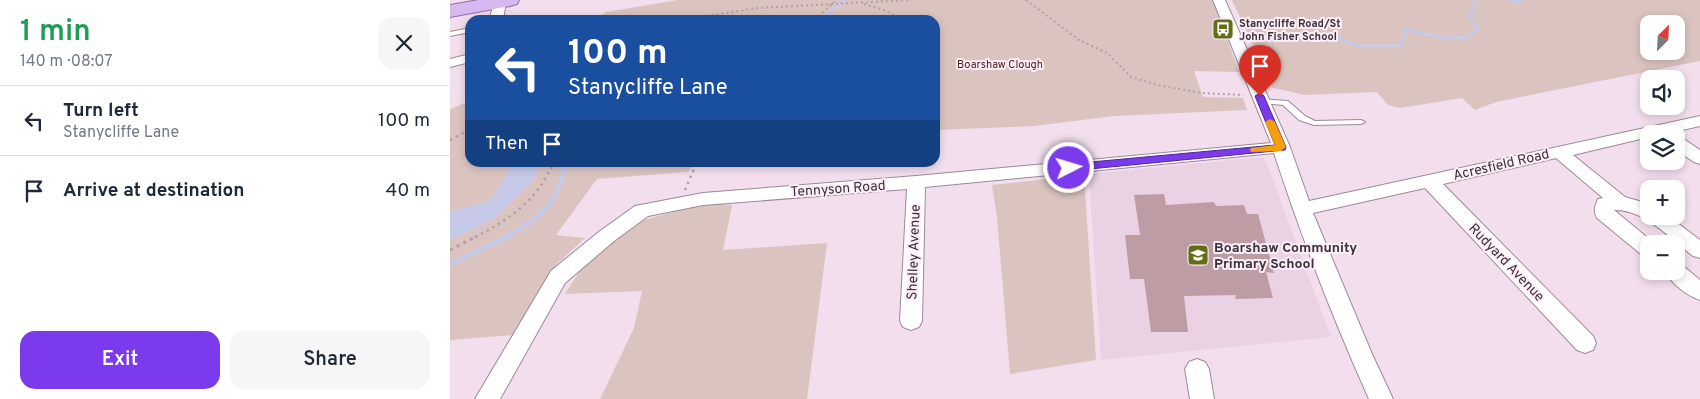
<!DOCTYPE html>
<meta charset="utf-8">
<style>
:root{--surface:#fff;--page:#f6f6f7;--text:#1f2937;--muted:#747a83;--line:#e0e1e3;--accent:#7c3aed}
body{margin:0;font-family:Overpass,sans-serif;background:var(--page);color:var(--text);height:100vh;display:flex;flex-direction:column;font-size:19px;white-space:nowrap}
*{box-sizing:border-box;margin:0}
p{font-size:16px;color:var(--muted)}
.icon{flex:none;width:28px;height:28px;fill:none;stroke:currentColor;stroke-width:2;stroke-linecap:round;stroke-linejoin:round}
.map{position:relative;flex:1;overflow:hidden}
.side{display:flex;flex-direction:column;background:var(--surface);width:450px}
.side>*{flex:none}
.top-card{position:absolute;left:15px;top:15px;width:475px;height:152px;border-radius:15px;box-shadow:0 2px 8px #0003;background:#1a4fa0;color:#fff;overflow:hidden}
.needle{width:32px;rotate:24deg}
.fabs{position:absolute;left:1190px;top:15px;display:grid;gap:10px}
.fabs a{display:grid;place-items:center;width:45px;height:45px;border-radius:10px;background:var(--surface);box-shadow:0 2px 8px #0003;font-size:25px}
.pin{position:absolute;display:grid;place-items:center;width:42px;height:42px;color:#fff;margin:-51px -21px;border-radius:50% 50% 50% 0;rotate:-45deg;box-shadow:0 0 5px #0007}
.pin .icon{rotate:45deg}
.me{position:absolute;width:55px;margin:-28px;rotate:85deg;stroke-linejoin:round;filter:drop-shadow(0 0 4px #0008)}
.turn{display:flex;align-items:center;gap:18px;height:105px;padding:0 20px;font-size:22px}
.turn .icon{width:65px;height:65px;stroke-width:2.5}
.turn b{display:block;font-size:35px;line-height:42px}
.then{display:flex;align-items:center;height:48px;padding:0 20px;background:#0003;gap:10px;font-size:19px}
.round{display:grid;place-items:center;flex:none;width:52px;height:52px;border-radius:15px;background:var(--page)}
.summary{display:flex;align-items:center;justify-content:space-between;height:85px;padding:0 20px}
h1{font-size:30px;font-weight:600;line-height:38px;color:#1e9e55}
.action{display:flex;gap:10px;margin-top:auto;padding:10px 20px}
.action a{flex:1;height:58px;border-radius:15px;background:var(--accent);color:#fff;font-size:20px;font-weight:600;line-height:58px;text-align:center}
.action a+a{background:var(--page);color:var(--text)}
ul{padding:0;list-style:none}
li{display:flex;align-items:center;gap:15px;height:70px;padding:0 20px;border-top:1px solid var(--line)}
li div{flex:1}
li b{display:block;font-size:19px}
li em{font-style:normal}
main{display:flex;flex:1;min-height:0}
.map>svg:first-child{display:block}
.built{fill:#ead1e4}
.green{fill:#dbc4bf;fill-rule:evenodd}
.water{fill:#c6c9e7}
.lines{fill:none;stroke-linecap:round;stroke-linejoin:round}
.stream-far2{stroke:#c6c9e7;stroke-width:3}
.stream-far1{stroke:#c6c9e7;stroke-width:4.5}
.stream{stroke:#c6c9e7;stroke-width:5}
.building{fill:#be9ca3}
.lane-casing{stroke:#9c8a97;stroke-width:2}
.street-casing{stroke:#9c8a97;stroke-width:2}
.primary-casing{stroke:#906cab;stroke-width:2}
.path-far2{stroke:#b1a1ad;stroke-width:2;stroke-dasharray:2 3;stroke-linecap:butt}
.path-far1{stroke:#b1a1ad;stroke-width:2.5;stroke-dasharray:2.5 4;stroke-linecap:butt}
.path{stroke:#b1a1ad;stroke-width:3;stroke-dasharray:3 4.5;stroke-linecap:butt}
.lane{fill:#fff;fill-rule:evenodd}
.street{fill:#fff;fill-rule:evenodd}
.primary{fill:#d7b9f1;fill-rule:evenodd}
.route{fill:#7c3aed;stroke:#51269a}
.slow{fill:#f59e0b}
.labels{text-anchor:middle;stroke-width:4;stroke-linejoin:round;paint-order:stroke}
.far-poi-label{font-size:11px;font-weight:bold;fill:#3b3339;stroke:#fdedf8;text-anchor:start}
.far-park-label{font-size:11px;fill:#471a12;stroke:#fdedf8}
.street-label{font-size:14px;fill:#3b3339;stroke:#fdedf8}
.poi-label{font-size:14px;font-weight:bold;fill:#3b3339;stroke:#fdedf8;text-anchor:start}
</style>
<main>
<section class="side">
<div class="summary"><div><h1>1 min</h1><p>140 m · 08:07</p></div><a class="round"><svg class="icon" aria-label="close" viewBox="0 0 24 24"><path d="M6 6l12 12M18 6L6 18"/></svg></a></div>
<ul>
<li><svg class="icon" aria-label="left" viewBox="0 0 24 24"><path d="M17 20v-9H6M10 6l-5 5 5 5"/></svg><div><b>Turn left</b><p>Stanycliffe Lane</p></div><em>100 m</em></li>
<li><svg class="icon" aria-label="arrive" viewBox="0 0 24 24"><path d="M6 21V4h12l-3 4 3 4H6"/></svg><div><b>Arrive at destination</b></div><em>40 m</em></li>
</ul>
<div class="action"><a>Exit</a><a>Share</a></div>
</section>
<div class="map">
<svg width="1250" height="399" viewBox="0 0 1250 399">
<rect width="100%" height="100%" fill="#f2deec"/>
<!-- built -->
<polygon class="built" points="803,158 813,158 817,164 881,337 651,360 639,174"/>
<!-- green -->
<g class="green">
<polygon points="228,0 763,0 789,72 744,71 753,97 793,98 797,110 664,116 584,126 485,130 485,20 143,20 156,12"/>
<path d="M782,0h468v61l-204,41 -21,8 -13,-12 -62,10 -12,-3 -11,-13 -72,3 -32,-7zM1199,24h27v27h-27z"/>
<polygon points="20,101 20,162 245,163 238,172 147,179 106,235 135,238 107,264 63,335 0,340 0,109"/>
<polygon points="634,175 646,360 560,374 547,217 542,185"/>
<polygon points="256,203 282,205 273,250 377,243 357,399 150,399 184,328 192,291 115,294 136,261 187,222"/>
</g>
<!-- water -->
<polygon class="water" points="63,163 89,163 85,178 44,219 0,240 0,212 41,200"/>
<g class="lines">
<!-- stream-far2 -->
<g class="stream-far2">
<polyline points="1058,0 1067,2 1072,0"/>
<polyline points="371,20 394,0"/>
<polyline points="820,39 883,36 909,46 949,46 956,30 991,37 1015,38 1028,29 1020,17 1025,7 1024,0"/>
</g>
<!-- stream-far1 -->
<path class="stream-far1" d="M56,237c35,-19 53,-35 60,-75"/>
<!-- stream -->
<polyline class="stream" points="0,264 59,236"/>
</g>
<!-- building -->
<polygon class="building" points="714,194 716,205 764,202 766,206 794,205 797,214 808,214 824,273 816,272 823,298 785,299 786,295 734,296 738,332 701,332 694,279 680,279 675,235 690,235 684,195"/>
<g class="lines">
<!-- lane casing -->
<g class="lane-casing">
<g id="lane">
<polygon points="20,28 20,32 0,36 0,32"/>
<polygon points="808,99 838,101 855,116 865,121 911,120 915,122 911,124 864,125 849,120 833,105 811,103 807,101"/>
</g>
</g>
<!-- street casing -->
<g class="street-casing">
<g id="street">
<polygon points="45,0 55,0 56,2 53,20 39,20"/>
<path d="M763,0h12l65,147 19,54 391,-85v10l-35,8h-16v3l-76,18 52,42 24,7v12h19l32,24v18l-7,-2c-23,-18 -49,-47 -79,-46l41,34h-6v13l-7,-2 -45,-37c-4,-7 -2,-12 1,-19l5,-1 -47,-40 -113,26 150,152 3,7 -3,7 -8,3 -8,-3 -152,-162 -112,25 59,141 21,45h-24c-36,-80 -68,-163 -95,-246l-349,34 -3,134 -3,6 -8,3 -8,-3 -3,-6 7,-132 -204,16 -55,11 -34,25 -49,42 -65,116h-25l76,-128 49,-40 35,-25 68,-13 213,-17 355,-33z"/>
<polygon points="20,54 20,62 0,67 0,59"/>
<polygon points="1226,137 1232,138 1250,150 1250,164 1244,162 1226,150"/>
<path d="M1226,263l6,2 18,15v20c-13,-4 -29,-17 -35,-29h11z"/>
<polygon points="747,359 755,362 759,369 764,399 740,399 735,369 739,362"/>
</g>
</g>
<!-- primary casing -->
<g class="primary-casing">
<polygon id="primary" points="29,0 69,0 67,4 60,6 0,17 0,5"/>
</g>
<!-- path-far2 -->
<g class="path-far2">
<polyline points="576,0 629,40 657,53 681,77 707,85 752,93 793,95"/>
<polyline points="414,4 434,10 452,20"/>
<polyline points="232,20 308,8 458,0"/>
<polyline points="365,20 386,0"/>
</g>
<!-- path-far1 -->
<g class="path-far1">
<polyline points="0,140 20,129"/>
<polyline points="235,190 247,162"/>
<path d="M25,237c36,-18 62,-37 79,-75"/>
</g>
<!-- path -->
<polyline class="path" points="0,250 27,236"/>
<!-- lane -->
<use href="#lane" class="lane"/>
<!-- street -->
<use href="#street" class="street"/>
<!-- primary -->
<use href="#primary" class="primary"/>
</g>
<!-- route -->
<polygon class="route" points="810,93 814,96 836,147 835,150 619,171 614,168 619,164 825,145 805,96"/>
<!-- slow -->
<polygon class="slow" points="820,119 825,122 836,147 831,151 801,152 800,150 801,148 825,145 815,122"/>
<!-- icons -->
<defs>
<g id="bus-square" transform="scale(1.125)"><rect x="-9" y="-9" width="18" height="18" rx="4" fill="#646d15" stroke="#fdedf8"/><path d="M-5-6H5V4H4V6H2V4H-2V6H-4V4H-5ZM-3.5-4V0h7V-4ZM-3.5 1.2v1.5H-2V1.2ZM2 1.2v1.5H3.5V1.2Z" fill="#fff"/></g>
<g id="school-square" transform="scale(1.125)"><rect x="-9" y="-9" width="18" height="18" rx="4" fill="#646d15" stroke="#fdedf8"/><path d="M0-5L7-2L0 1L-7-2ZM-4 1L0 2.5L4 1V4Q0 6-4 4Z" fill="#fff"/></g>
</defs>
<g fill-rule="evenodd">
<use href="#bus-square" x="773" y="29"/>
<use href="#school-square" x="748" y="255"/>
</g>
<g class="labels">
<!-- far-poi labels -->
<g class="far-poi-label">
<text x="789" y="27">Stanycliffe Road/St<tspan x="789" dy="13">John Fisher School</tspan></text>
</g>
<!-- far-park labels -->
<g class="far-park-label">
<text x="550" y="68">Boarshaw Clough</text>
</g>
<!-- street labels -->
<g class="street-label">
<text transform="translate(1051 164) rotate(-13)" y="5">Acresfield Road</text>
<text transform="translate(388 188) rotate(-4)" y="5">Tennyson Road</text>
<text transform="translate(463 252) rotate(-88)" y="5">Shelley Avenue</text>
<text transform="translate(1057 262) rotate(46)" y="5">Rudyard Avenue</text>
</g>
<!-- poi labels -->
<g class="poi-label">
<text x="764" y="252">Boarshaw Community<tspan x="764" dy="16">Primary School</tspan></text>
</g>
</g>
</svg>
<div class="fabs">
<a><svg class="needle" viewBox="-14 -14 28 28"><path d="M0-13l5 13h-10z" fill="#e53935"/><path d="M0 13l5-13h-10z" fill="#747a83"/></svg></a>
<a><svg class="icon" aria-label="sound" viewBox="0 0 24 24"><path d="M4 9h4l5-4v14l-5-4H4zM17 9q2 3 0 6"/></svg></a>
<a><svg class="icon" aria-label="layers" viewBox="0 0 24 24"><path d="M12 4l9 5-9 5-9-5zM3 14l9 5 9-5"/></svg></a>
<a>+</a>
<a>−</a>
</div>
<div class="pin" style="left:810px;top:96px;background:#d93025"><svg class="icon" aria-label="arrive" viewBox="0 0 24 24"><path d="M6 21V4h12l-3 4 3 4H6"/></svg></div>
<svg class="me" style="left:619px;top:168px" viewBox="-20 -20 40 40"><circle r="17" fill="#7c3aed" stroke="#fff" stroke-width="3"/><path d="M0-11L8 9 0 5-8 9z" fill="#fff"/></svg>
<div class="top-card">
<div class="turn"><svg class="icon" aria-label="left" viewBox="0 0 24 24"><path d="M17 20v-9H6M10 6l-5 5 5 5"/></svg><div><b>100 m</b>Stanycliffe Lane</div></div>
<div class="then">Then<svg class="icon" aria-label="arrive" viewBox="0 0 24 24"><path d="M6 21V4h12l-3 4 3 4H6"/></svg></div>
</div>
</div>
</main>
